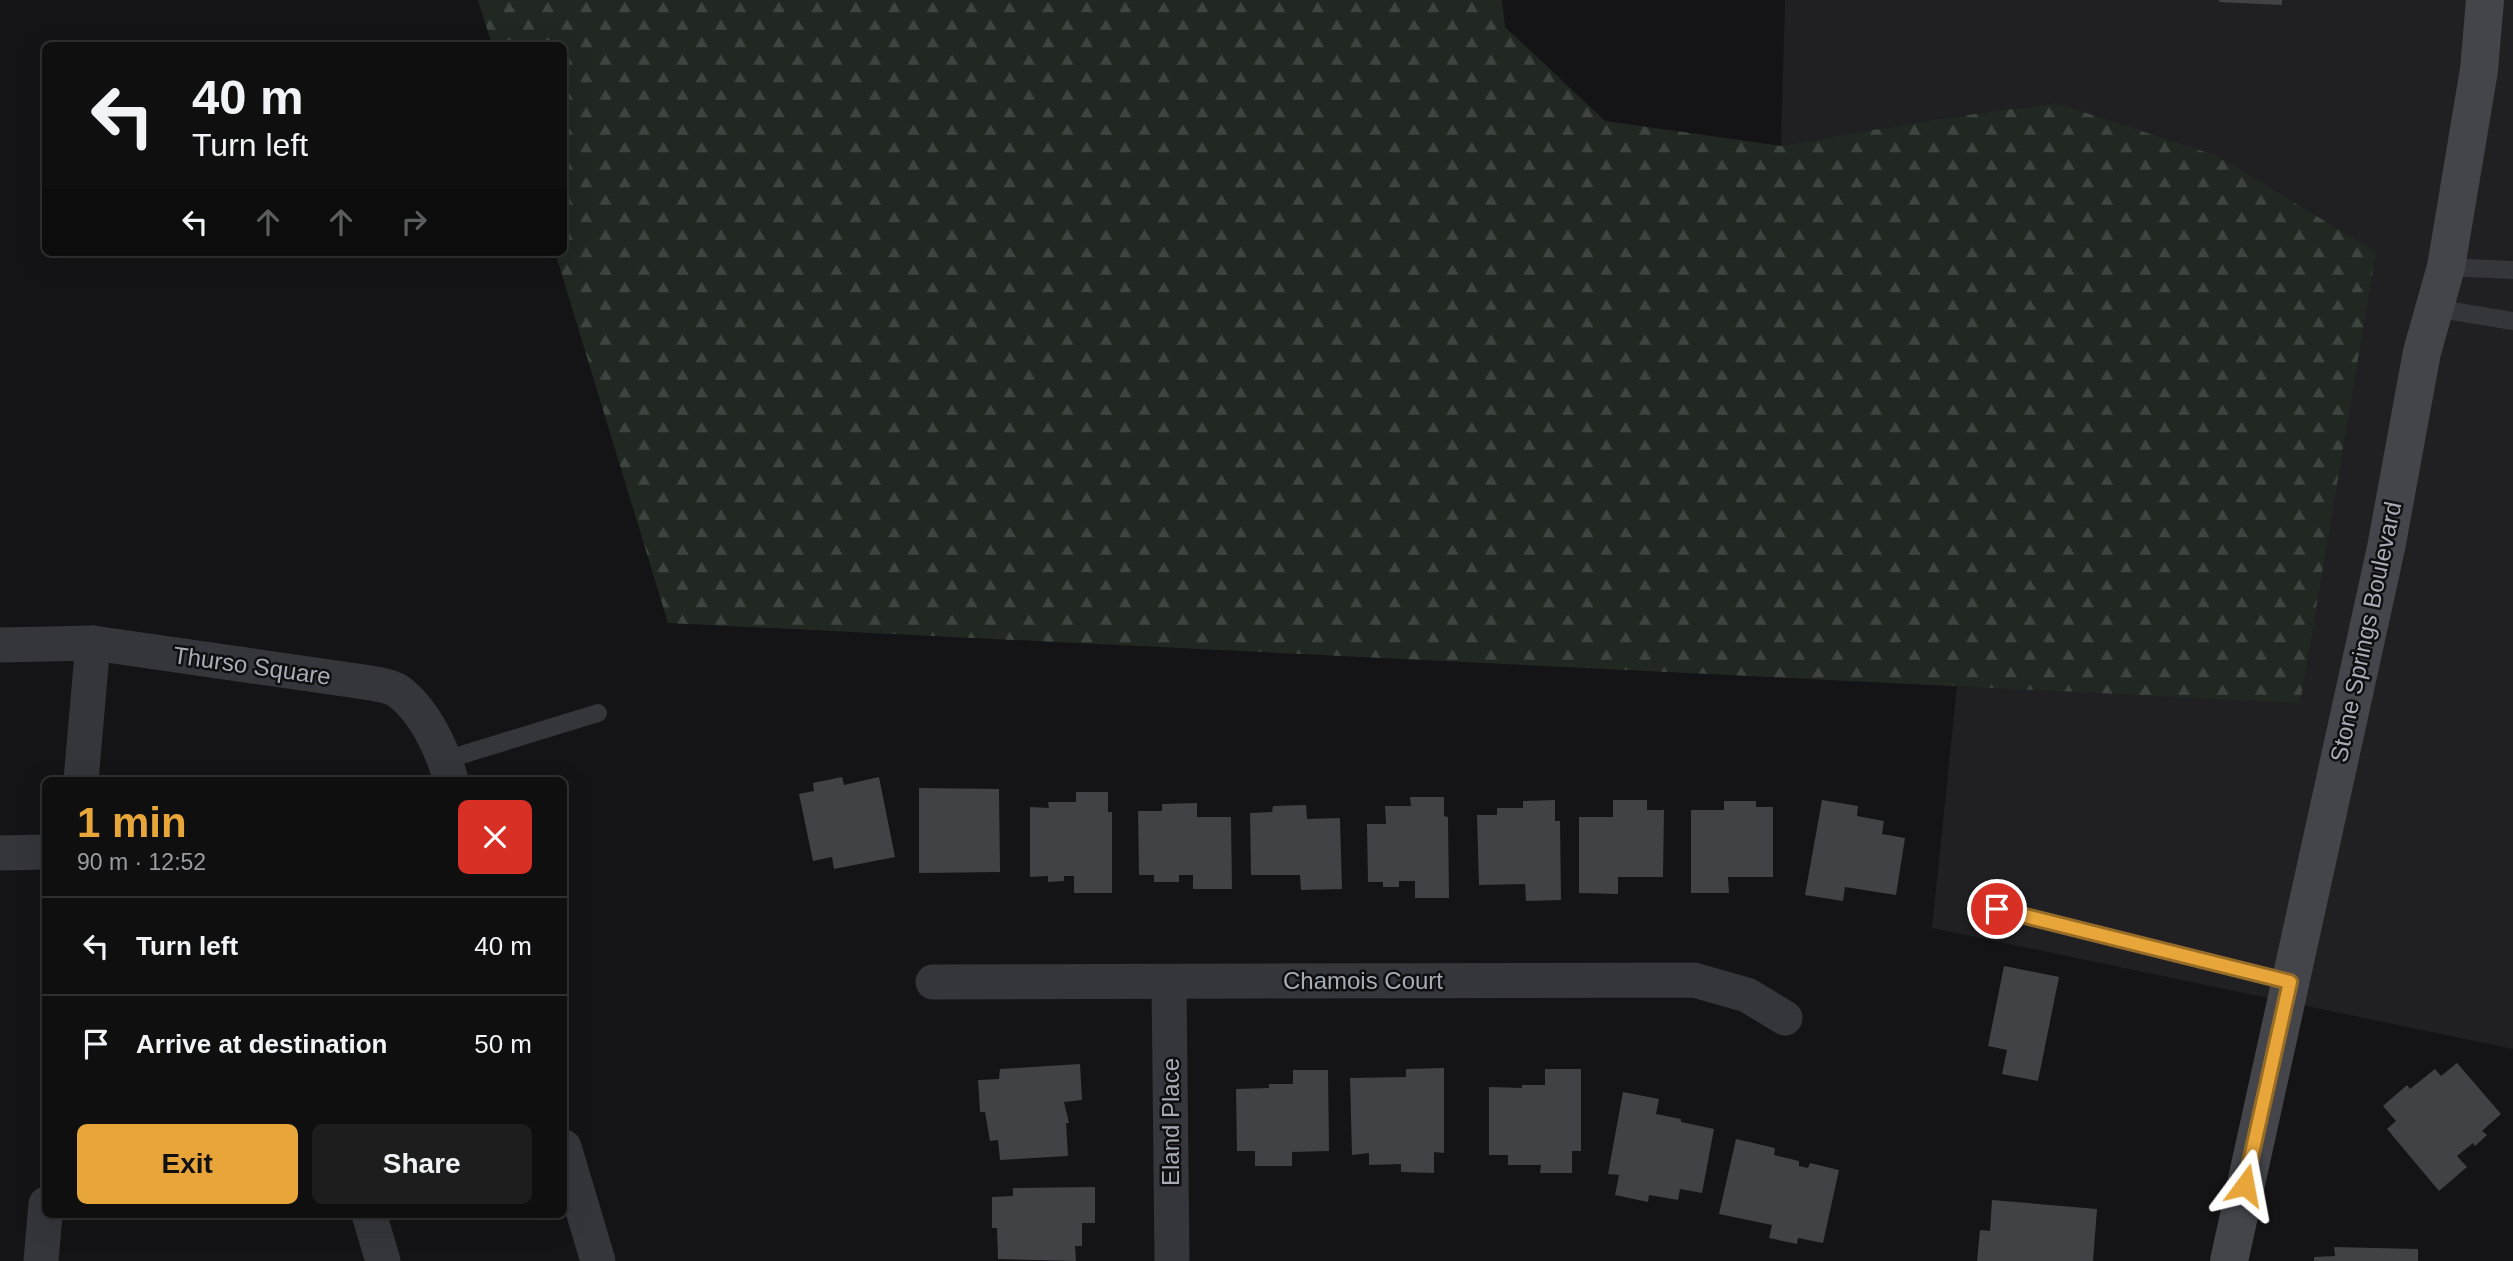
<!DOCTYPE html>
<meta charset="utf-8">
<style>
:root{--surface:#0f0f10;--page:#1d1d1e;--text:#f1f3f6;--muted:#9b9c9f;--line:#2f2f30;--accent:#e8a63a}
body{margin:0;font-family:Helvetica,sans-serif;background:var(--page);color:var(--text);height:100vh;display:flex;flex-direction:column;font-size:26px;white-space:nowrap}
*{box-sizing:border-box;margin:0}
p{font-size:23px;color:var(--muted)}
.icon{flex:none;width:38px;height:38px;fill:none;stroke:currentColor;stroke-width:2;stroke-linecap:round;stroke-linejoin:round}
.map{position:relative;flex:1;overflow:hidden}
.sheet{position:absolute;left:42px;top:777px;width:525px;height:441px;display:flex;flex-direction:column;background:var(--surface);border-radius:10px;box-shadow:0 7px 28px #0002,0 0 0 2px var(--line)}
.sheet>*{flex:none}
.banner{position:absolute;left:42px;top:42px;width:525px;height:214px;border-radius:10px;box-shadow:0 7px 28px #0002,0 0 0 2px var(--line);background:#0f0f10;color:var(--text);overflow:hidden}
.pin{position:absolute;display:grid;place-items:center;width:60px;height:60px;color:#fff;margin:-30px;border:4px solid #fff;border-radius:50%;box-shadow:0 2px 7px #0007}
.me{position:absolute;width:77px;margin:-38px;rotate:13deg;stroke-linejoin:round;filter:drop-shadow(0 0 5px #0008)}
.turn{display:flex;align-items:center;gap:24px;height:147px;padding:0 35px;font-size:32px}
.turn .icon{width:91px;height:91px;stroke-width:2.5}
.turn b{display:block;font-size:49px;line-height:60px}
.lanes{display:flex;align-items:center;height:66px;padding:0 35px;background:#0003;justify-content:center;gap:35px;direction:ltr}
.lanes .off{opacity:.35}
.round{display:grid;place-items:center;flex:none;width:74px;height:74px;border-radius:10px;background:var(--page)}
.overview{display:flex;align-items:center;justify-content:space-between;height:119px;padding:0 35px}
h1{font-size:42px;font-weight:600;line-height:52px;color:var(--accent)}
.cta{display:flex;gap:14px;margin-top:auto;padding:14px 35px}
.cta a{flex:1;height:80px;border-radius:10px;background:var(--accent);color:#111;font-size:28px;font-weight:600;line-height:80px;text-align:center}
.cta a+a{background:var(--page);color:var(--text)}
ul{padding:0;list-style:none}
li{display:flex;align-items:center;gap:21px;height:98px;padding:0 35px;border-top:2px solid var(--line)}
li div{flex:1}
li b{display:block;font-size:26px}
li em{font-style:normal}
.map>svg:first-child{display:block}
.built{fill:#202023}
.forest{fill:url(#forest-firs)}
.building{fill:#414246}
.lines{fill:none;stroke-linecap:round;stroke-linejoin:round}
.lane{stroke:#35363b;stroke-width:18}
.street{stroke:#35363b;stroke-width:35}
.secondary{stroke:#43454a;stroke-width:38}
.route-casing{stroke:#976c26;stroke-width:18}
.route{stroke:#e8a63a;stroke-width:12}
.labels{text-anchor:middle;stroke-width:5;stroke-linejoin:round;paint-order:stroke}
.street-label{font-size:24px;fill:#a7acb5;stroke:#0f0f11}
</style>
<div class="map">
<svg width="2513" height="1261" viewBox="0 0 2513 1261">
<defs>
<pattern id="forest-firs" width="22" height="20" patternUnits="userSpaceOnUse" patternTransform="scale(1.75)"><rect width="22" height="20" fill="#212821"/><path d="M5 1l3.5 6h-7zM16 11l3.5 6h-7z" fill="#3e443f"/></pattern>
</defs>
<rect width="100%" height="100%" fill="#141416"/>
<!-- built -->
<polygon class="built" points="1785,0 2513,0 2513,1049 1932,928 1957,686 2300,702 2056,103 1931,120 1781,146"/>
<!-- forest -->
<polygon class="forest" points="478,0 1502,0 1505,27 1605,121 1781,146 1931,120 2056,103 2217,156 2376,252 2300,703 668,623 555,252 564,252 564,46 492,45"/>
<!-- building -->
<g class="building">
<polygon points="2219,0 2282,0 2282,5 2219,2"/>
<polygon points="842,777 844,785 879,777 895,857 834,869 832,857 813,861 799,794 814,791 813,783"/>
<polygon points="919,788 999,789 1000,872 919,873"/>
<polygon points="1076,792 1108,792 1108,812 1112,812 1112,893 1074,893 1074,876 1064,876 1064,881 1048,882 1048,876 1030,877 1030,807 1049,808 1048,802 1076,802"/>
<polygon points="1410,797 1444,797 1444,816 1448,817 1449,898 1415,898 1415,881 1399,881 1399,887 1383,887 1383,882 1368,882 1367,824 1386,824 1385,806 1411,806"/>
<polygon points="1555,800 1555,821 1560,821 1561,900 1526,901 1525,884 1479,885 1477,815 1497,815 1497,808 1523,808 1523,801"/>
<polygon points="1613,800 1647,800 1647,810 1664,810 1663,877 1618,877 1618,894 1579,893 1579,817 1613,817"/>
<polygon points="1822,800 1858,806 1857,816 1884,821 1882,834 1905,838 1896,895 1845,887 1843,901 1805,895"/>
<polygon points="1724,801 1756,801 1756,807 1773,807 1773,877 1728,877 1729,893 1691,893 1691,810 1724,810"/>
<polygon points="1197,803 1197,817 1231,817 1232,889 1193,889 1193,875 1179,875 1179,882 1154,882 1154,875 1139,875 1138,811 1162,811 1162,804"/>
<polygon points="1306,805 1307,819 1340,818 1342,889 1301,890 1300,875 1251,875 1250,813 1272,812 1273,806"/>
<polygon points="2004,966 2059,977 2038,1081 2002,1074 2007,1050 1988,1046"/>
<polygon points="2457,1063 2501,1114 2482,1131 2487,1135 2475,1146 2473,1143 2457,1156 2467,1167 2439,1191 2387,1129 2396,1121 2383,1106 2407,1085 2410,1089 2435,1069 2441,1076"/>
<polygon points="1080,1064 1082,1100 1064,1102 1069,1123 1066,1123 1068,1156 1000,1160 998,1140 990,1141 985,1112 980,1112 978,1080 999,1079 1000,1069"/>
<polygon points="1444,1068 1444,1153 1434,1152 1434,1173 1401,1172 1401,1164 1369,1165 1369,1153 1352,1155 1350,1078 1406,1077 1406,1069"/>
<polygon points="1545,1069 1581,1069 1581,1151 1572,1151 1572,1173 1540,1173 1541,1165 1508,1165 1508,1155 1489,1155 1489,1087 1522,1088 1522,1085 1545,1085"/>
<polygon points="1293,1070 1328,1070 1329,1151 1292,1152 1292,1166 1255,1166 1255,1151 1237,1151 1236,1089 1269,1088 1269,1084 1293,1084"/>
<polygon points="1623,1092 1659,1099 1656,1114 1681,1119 1681,1122 1714,1129 1702,1193 1680,1189 1678,1200 1649,1195 1648,1202 1615,1195 1619,1175 1608,1174"/>
<polygon points="1736,1139 1775,1148 1774,1155 1799,1161 1799,1166 1808,1168 1810,1163 1839,1170 1823,1243 1798,1238 1797,1244 1769,1238 1772,1225 1719,1214"/>
<polygon points="1095,1187 1095,1223 1082,1223 1082,1246 1075,1246 1076,1261 998,1259 997,1228 992,1228 992,1197 1013,1196 1013,1188"/>
<polygon points="1992,1200 2097,1209 2093,1261 1977,1261 1980,1230 1990,1231"/>
<polygon points="2334,1247 2418,1249 2418,1261 2314,1261 2314,1257 2335,1256"/>
</g>
<g class="lines">
<!-- lane -->
<g class="lane">
<polyline points="2446,267 2513,270"/>
<polyline points="2434,308 2513,321"/>
<polyline points="445,760 598,713"/>
<polyline points="1997,909 2290,982"/>
</g>
<!-- street -->
<g class="street">
<path d="M0,645l93,-2 278,40c9,2 20,3 27,8 27,20 44,58 53,89"/>
<polyline points="81,780 93,643"/>
<polyline points="0,853 46,852"/>
<polyline points="933,982 1694,980 1747,995 1785,1018"/>
<polyline points="1169,982 1172,1261"/>
<polyline points="564,1147 598,1261"/>
<polyline points="369,1214 383,1261"/>
<polyline points="41,1261 46,1204"/>
</g>
<!-- secondary -->
<polyline class="secondary" points="2229,1261 2386,548 2422,352 2446,267 2479,70 2485,0"/>
</g>
<g class="lines">
<!-- route casing -->
<g class="route-casing">
<polyline id="route" points="1997,909 2290,982 2245,1185"/>
</g>
<!-- route -->
<use href="#route" class="route"/>
</g>
<g class="labels">
<!-- street labels -->
<g class="street-label">
<text transform="translate(2366 632) rotate(-78)" y="8">Stone Springs Boulevard</text>
<text transform="translate(252 666) rotate(8)" y="8">Thurso Square</text>
<text x="1363" y="989">Chamois Court</text>
<text transform="translate(1171 1122) rotate(-90)" y="8">Eland Place</text>
</g>
</g>
</svg>
<div class="pin" style="left:1997px;top:909px;background:#d93025"><svg class="icon" aria-label="arrive" viewBox="0 0 24 24"><path d="M6 21V4h12l-3 4 3 4H6"/></svg></div>
<svg class="me" style="left:2245px;top:1185px" viewBox="-20 -20 40 40"><path d="M0-17L14 15 0 8-14 15z" fill="#e8a63a" stroke="#fff" stroke-width="4"/></svg>
<div class="banner">
<div class="turn"><svg class="icon" aria-label="left" viewBox="0 0 24 24"><path d="M17 20v-9H6M10 6l-5 5 5 5"/></svg><div><b>40 m</b>Turn left</div></div>
<div class="lanes"><svg class="icon" aria-label="left" viewBox="0 0 24 24"><path d="M17 20v-9H6M10 6l-5 5 5 5"/></svg><svg class="icon off" aria-label="ahead" viewBox="0 0 24 24"><path d="M12 20V5M6 11l6-6 6 6"/></svg><svg class="icon off" aria-label="ahead" viewBox="0 0 24 24"><path d="M12 20V5M6 11l6-6 6 6"/></svg><svg class="icon off" aria-label="right" viewBox="0 0 24 24"><path d="M7 20v-9h11M14 6l5 5-5 5"/></svg></div>
</div>
<section class="sheet">
<div class="overview"><div><h1>1 min</h1><p>90 m · 12:52</p></div><a class="round" style="background:#d93025;color:#fff"><svg class="icon" aria-label="close" viewBox="0 0 24 24"><path d="M6 6l12 12M18 6L6 18"/></svg></a></div>
<ul>
<li><svg class="icon" aria-label="left" viewBox="0 0 24 24"><path d="M17 20v-9H6M10 6l-5 5 5 5"/></svg><div><b>Turn left</b></div><em>40 m</em></li>
<li><svg class="icon" aria-label="arrive" viewBox="0 0 24 24"><path d="M6 21V4h12l-3 4 3 4H6"/></svg><div><b>Arrive at destination</b></div><em>50 m</em></li>
</ul>
<div class="cta"><a>Exit</a><a>Share</a></div>
</section>
</div>
